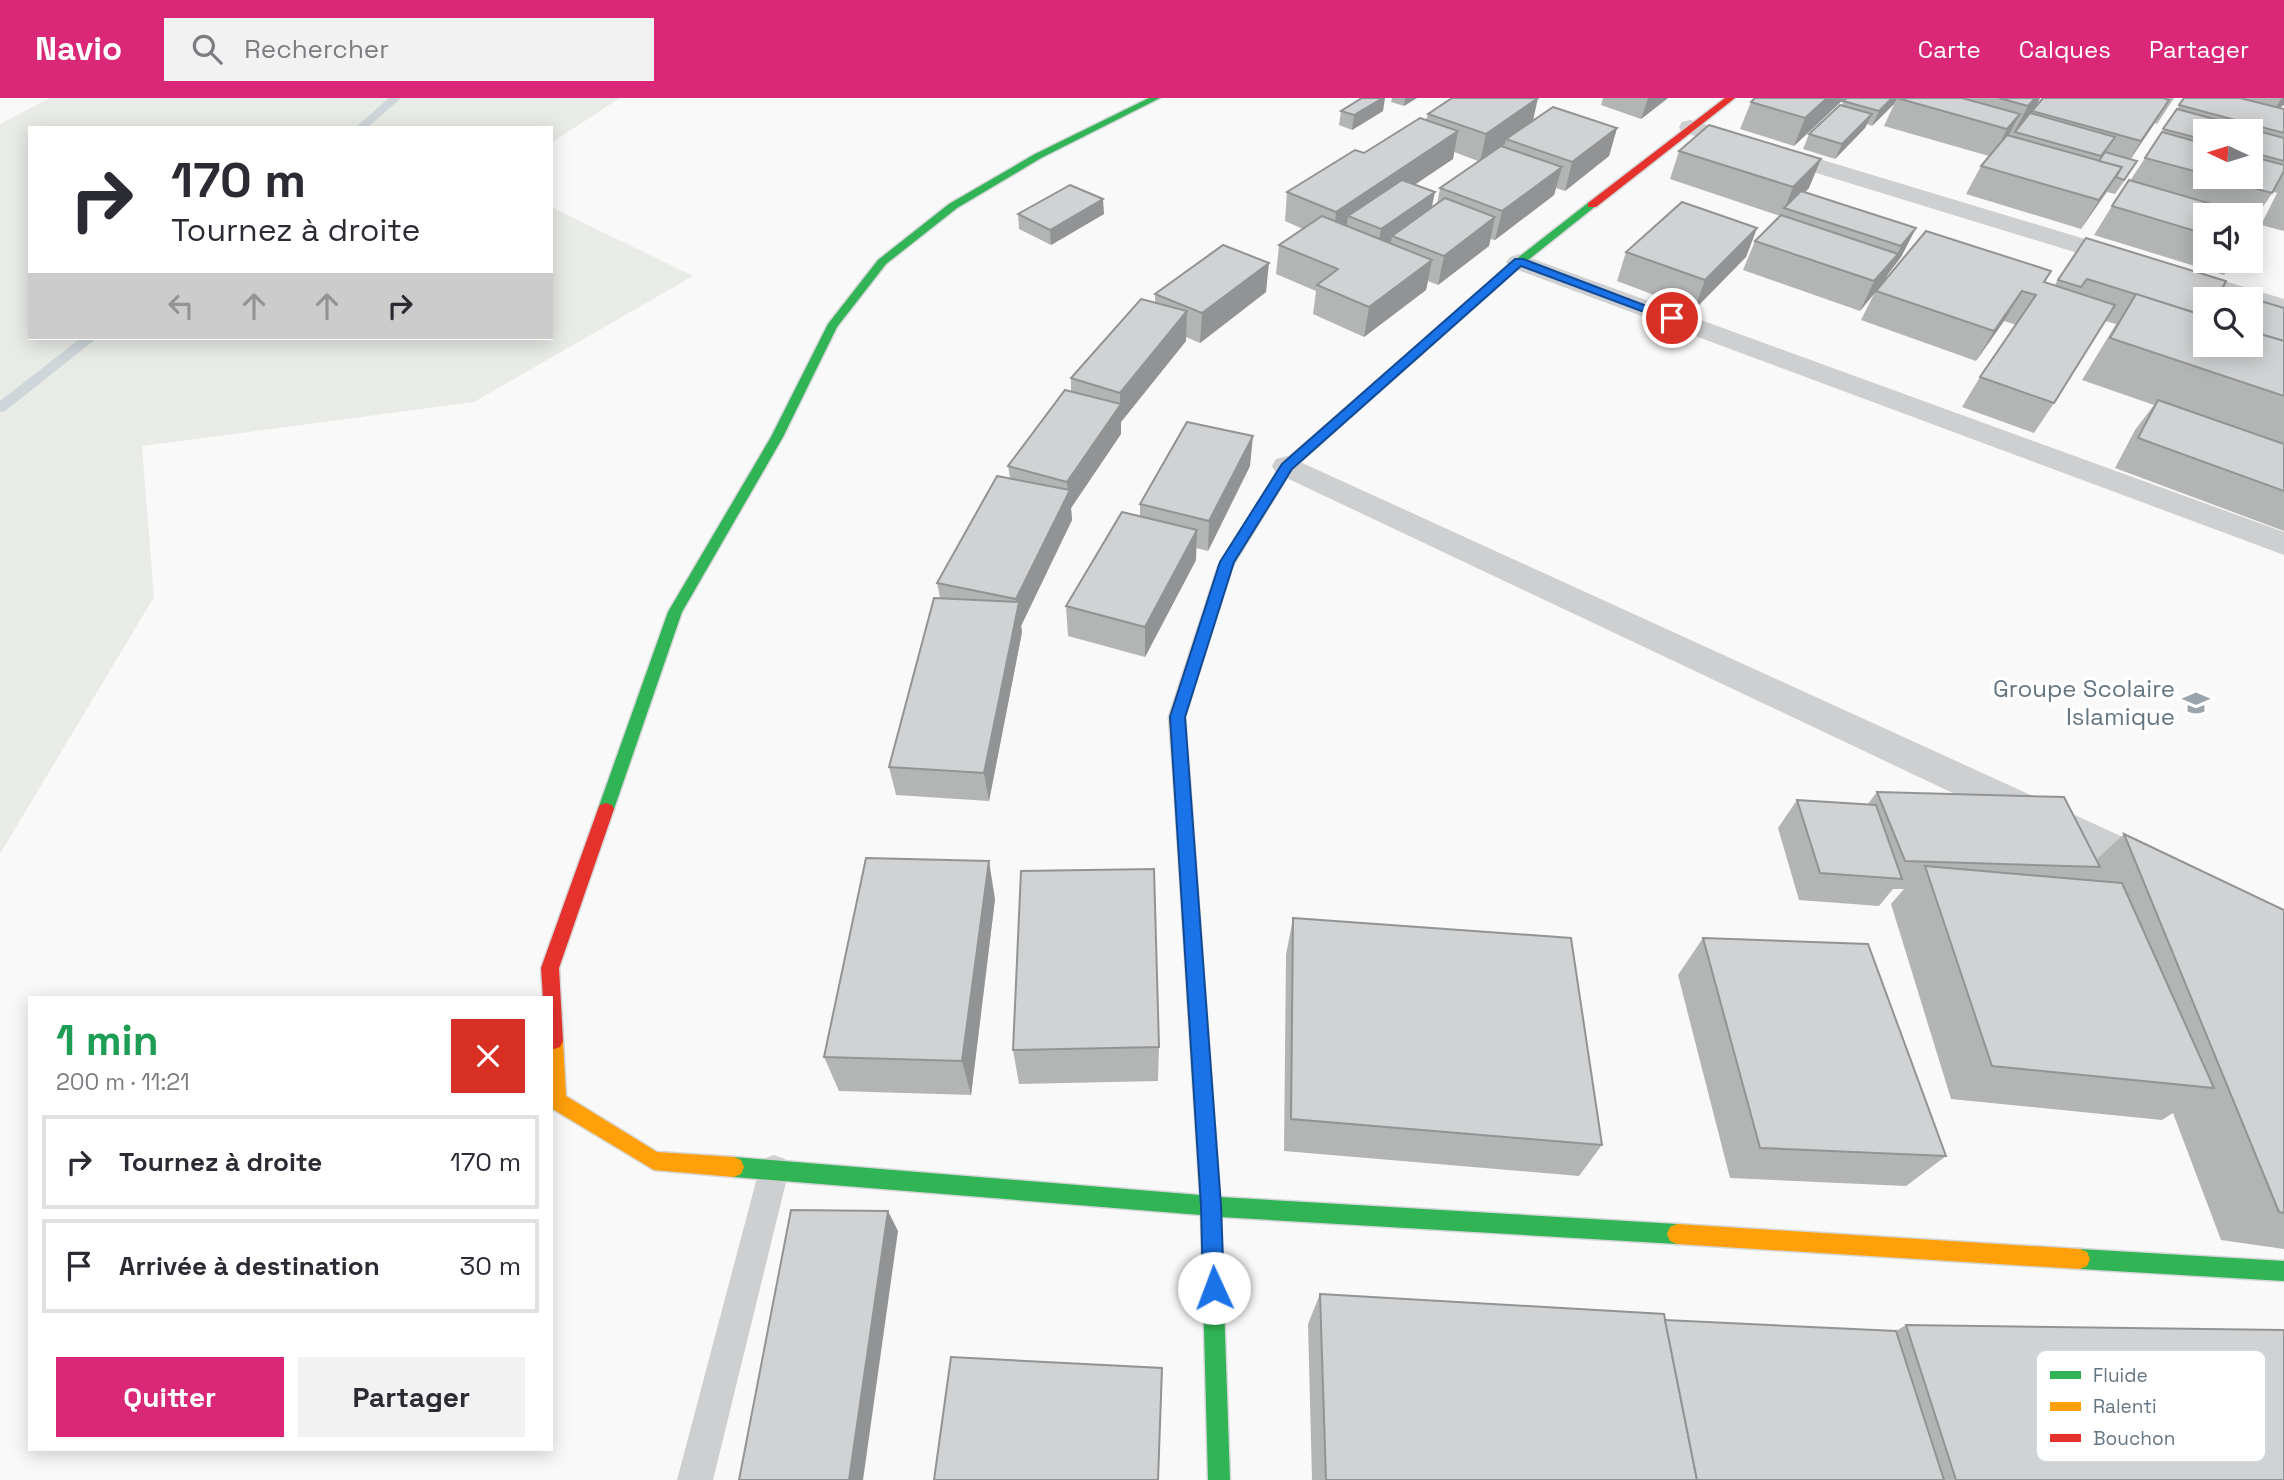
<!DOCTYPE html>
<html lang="fr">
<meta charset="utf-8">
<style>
:root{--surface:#fff;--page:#f2f2f3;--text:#2b2b33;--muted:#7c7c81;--line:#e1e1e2;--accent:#db2777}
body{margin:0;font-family:"Space Grotesk",sans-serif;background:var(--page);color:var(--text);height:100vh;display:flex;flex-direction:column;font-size:26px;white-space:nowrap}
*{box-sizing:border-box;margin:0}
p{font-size:23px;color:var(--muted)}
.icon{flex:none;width:38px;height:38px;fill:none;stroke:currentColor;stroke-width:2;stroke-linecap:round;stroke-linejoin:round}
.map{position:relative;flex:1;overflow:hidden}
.drawer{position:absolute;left:28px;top:898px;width:525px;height:455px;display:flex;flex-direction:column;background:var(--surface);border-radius:0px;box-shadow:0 4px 18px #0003}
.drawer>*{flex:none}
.banner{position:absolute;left:28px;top:28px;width:525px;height:214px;border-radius:0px;box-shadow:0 4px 18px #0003;background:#fff;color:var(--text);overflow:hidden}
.needle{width:46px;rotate:274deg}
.controls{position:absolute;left:2193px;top:21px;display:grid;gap:14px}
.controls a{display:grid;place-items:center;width:70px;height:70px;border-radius:0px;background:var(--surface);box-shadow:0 4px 18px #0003;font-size:35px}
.pin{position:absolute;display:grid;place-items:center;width:60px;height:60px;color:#fff;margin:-30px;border:4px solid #fff;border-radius:50%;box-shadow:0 2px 7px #0007}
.me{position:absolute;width:77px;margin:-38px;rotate:358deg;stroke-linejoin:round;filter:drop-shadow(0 0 5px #0008)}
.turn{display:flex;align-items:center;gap:24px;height:147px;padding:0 28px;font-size:32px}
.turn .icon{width:91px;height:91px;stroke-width:2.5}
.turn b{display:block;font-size:49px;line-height:60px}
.lanes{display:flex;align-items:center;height:66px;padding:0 28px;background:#0003;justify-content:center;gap:35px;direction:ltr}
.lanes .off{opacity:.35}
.round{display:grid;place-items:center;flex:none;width:74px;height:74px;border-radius:0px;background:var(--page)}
.overview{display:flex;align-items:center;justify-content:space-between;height:119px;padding:0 28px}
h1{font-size:42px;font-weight:800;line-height:52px;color:#1e9e55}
.primary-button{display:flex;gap:14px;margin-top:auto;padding:14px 28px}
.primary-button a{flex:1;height:80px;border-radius:0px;background:var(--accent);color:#fff;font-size:28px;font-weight:800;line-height:80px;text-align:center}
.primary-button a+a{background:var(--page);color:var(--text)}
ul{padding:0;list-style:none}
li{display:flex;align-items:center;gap:21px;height:94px;margin:0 14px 10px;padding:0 14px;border:4px solid var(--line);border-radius:0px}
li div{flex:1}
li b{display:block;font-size:26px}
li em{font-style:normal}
header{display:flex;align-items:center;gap:42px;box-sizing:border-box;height:98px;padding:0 35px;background:var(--accent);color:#fff}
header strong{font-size:33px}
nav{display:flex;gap:38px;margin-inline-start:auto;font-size:24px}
.search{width:490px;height:63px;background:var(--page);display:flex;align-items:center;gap:18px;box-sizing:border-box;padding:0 24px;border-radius:0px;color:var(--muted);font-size:26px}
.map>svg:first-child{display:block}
.green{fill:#e8ebe6}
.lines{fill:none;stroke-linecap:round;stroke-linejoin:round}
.stream{fill:#ced6d9;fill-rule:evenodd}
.fast-casing{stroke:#d5d6d7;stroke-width:3}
.slow-casing{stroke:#d5d6d7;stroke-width:3}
.jam-casing{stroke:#d5d6d7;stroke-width:3}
.lane{fill:#cecfd0;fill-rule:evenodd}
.street{fill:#cecfd0;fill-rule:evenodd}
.fast{fill:#30b455;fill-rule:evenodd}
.slow{fill:#ff9f0a;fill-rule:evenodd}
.jam{fill:#e5322d;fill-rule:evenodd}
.wall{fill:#b3b5b5;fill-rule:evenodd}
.shaded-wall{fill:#929394}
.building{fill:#d0d2d3;stroke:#929394;stroke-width:2}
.route{fill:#1a73e8;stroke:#114b97;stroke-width:2}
.labels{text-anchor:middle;stroke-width:7;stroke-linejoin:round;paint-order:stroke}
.poi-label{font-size:24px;fill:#657683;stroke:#fff;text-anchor:end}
.key{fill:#fff;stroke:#d1d6da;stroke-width:2}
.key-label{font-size:19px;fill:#657683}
</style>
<header>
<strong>Navio</strong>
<div class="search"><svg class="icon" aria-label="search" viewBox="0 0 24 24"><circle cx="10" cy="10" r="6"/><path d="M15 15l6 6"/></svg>Rechercher</div>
<nav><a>Carte</a><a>Calques</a><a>Partager</a></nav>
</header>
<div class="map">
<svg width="2284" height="1382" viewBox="0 0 2284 1382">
<rect width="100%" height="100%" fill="#f9f9f9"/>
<!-- green -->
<polygon class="green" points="50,0 620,0 551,45 551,30 30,30 30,240 551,240 551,109 693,178 474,304 142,348 154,499 0,756 0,26"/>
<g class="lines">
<!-- stream -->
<g class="stream">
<polygon points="389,0 401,0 367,30 355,30"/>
<polygon points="81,240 97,240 5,313 0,314 0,303"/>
</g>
<!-- fast casing -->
<g class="fast-casing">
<g id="fast">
<polygon points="1149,0 1160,0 1041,60 957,110 886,166 837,229 783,339 682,514 614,711 612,715 600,715 598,711 668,514 771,339 828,226 878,162 949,106 1035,56"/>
<polygon points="1588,105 1597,107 1523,166 1292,371 1230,472 1220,472 1218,469 1283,365 1515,162"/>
<polygon points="1182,679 1188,681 1190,685 1220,1099 1677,1126 1684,1129 1687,1136 1684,1143 1677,1146 1221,1119 1230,1382 1208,1382 1201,1117 734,1079 727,1076 724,1069 727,1062 734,1059 1200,1097 1174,685 1176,681"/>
<polygon points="2080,1151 2284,1163 2284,1183 2080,1171 2073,1168 2070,1161 2073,1154"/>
</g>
</g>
<!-- slow casing -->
<g class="slow-casing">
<g id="slow">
<polygon points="1225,464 1232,469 1185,619 1190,685 1188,689 1176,689 1174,685 1169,619 1218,469"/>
<polygon points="554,935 560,937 563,943 566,998 657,1054 734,1059 741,1062 744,1069 741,1076 734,1079 654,1072 551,1010 551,936"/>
<polygon points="1677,1126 2080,1151 2087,1154 2090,1161 2087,1168 2080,1171 1677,1146 1670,1143 1667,1136 1670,1129"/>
</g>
</g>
<!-- jam casing -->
<g class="jam-casing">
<g id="jam">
<polygon points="1725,0 1735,0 1596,109 1588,109 1588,105"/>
<polygon points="606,705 612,707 614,711 559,870 563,943 560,949 554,951 551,950 551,900 543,900 541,870 598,711 600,707"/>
</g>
</g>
<!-- lane -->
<polygon class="lane" points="774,1057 785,1061 789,1072 713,1382 677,1382 759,1072 763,1061"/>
<!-- street -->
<g class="street">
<polygon points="1690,22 2284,201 2284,218 2250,208 2250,201 2228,201 1682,34 1679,29 1682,24"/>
<polygon points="1519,156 2284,434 2284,457 1510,169 1506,164 1510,159"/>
<polygon points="1287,358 2169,760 2175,772 2169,784 2155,789 2141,784 1276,375 1272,368 1276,361"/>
</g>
<!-- fast -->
<use href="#fast" class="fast"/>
<!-- slow -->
<use href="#slow" class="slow"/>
<!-- jam -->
<use href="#jam" class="jam"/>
</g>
<!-- wall -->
<g class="wall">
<polygon points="1392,0 1417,0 1404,8 1391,4"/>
<polygon points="1603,0 1668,0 1641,21 1601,7"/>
<polygon points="1755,0 1845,0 1794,48 1740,31 1751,4"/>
<polygon points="1847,0 2040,0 2035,9 2043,0 2174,0 2157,26 2155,25 2130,61 2128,78 2115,96 2107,94 2081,131 1966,96 1981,68 1989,58 1884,28 1896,2 1894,6 1872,28 1867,26 1865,30 1835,61 1803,51 1809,36 1842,7 1843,3"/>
<path d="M2184,0h100v7l-6,3 6,1v122l-23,-6 16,-32 -4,-1 -17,25 -51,-2v46h30l-11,14 -130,-40 18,-29 18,-25zM2205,33h45v46h-45z"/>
<polygon points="1341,13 1383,13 1352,32 1339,27"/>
<path d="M1428,16l189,14 -8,28 -44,35 -9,-3 -2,7 -59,45 -5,-1 -1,7 -51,39 -10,-4 -2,9 -62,47 -51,-23 3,-23 -40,-17 3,-29 24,-16 -18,-8 2,-29 139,-72zM1454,54l24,9 -38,27 -3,16 -5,4 -17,-24 38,-25z"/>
<polygon points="1679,53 1809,90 1805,94 1916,130 1901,159 1888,176 1884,184 2051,173 2044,184 2054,188 2086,140 2205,201 2205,247 2250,201 2226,201 2231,194 2284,210 2284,433 2115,370 2135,332 2154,307 2082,282 2116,226 2105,223 2054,305 2034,335 1962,309 1980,279 2016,227 2004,223 1976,263 1861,222 1875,194 1860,213 1743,172 1755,143 1780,118 1670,81"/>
<polygon points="1018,116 1104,116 1051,147 1019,131"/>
<polygon points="1757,130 1746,159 1694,212 1617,183 1626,154"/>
<polygon points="1266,194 1200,245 1186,239 1186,243 1121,324 1121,336 1071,410 1072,422 1021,528 1022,534 989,703 896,697 889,669 940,500 937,485 1010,380 1008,368 1071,294 1071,280 1155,204 1155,196"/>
<polygon points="1250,368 1208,453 1196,450 1196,462 1145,559 1068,538 1066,508 1140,418 1140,406"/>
<polygon points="1877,694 2097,761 2124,736 2284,812 2284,1151 2221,1142 2173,1015 2162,1022 1951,1001 1891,806 1904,791 1893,791 1879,808 1799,802 1778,730 1797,702 1867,707"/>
<polygon points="995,801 971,997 839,993 824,959"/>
<polygon points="1293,820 1602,1047 1579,1078 1284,1053 1286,857"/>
<polygon points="1703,840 1946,1058 1906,1088 1730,1080 1678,877"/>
<polygon points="1159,949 1158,983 1019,986 1013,952"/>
<polygon points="1320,1196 1665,1222 1896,1233 1906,1227 2284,1382 1312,1382 1308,1226"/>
</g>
<!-- shaded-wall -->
<g class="shaded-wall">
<polygon points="1383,0 1385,0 1383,13 1352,32 1354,17"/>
<polygon points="1405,0 1417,0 1404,8"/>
<polygon points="1538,0 1532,27 1506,41 1505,46 1480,64 1486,36"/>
<polygon points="1648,0 1668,0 1641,21"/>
<polygon points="1827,0 1845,0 1794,48 1805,20"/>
<polygon points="1892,0 1897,0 1894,6 1872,28 1879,13"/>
<polygon points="2035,0 2040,0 2034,12 2013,36 2028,8"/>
<polygon points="2282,0 2284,0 2284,7 2273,13"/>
<polygon points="2169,2 2152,29 2124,71 2141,43"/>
<polygon points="1872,16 1865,30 1835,61 1842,46"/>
<polygon points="2020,16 2005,44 1993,59 2007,31"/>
<polygon points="1617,30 1609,58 1565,93 1572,64"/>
<polygon points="1458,33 1453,61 1361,123 1348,118 1346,134 1333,143 1336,114"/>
<polygon points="1821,61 1809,90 1788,111 1785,110 1793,89"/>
<polygon points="1562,69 1554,97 1495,142 1502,113"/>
<polygon points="2122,69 2104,97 2081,131 2099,102"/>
<polygon points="1435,94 1429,123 1392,138 1390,151 1376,161 1381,131"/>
<polygon points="1103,101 1104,116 1051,147 1050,132"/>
<polygon points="1495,119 1489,148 1438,187 1444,158"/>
<polygon points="1757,130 1746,159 1694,212 1705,182"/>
<polygon points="1916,130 1901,159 1888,176 1883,185 1860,213 1874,183 1896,158 1901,148"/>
<polygon points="1432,162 1426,192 1364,239 1369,209"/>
<polygon points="1269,165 1266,194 1200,245 1202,215"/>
<polygon points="2022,193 2004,223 1976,263 1994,233"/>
<polygon points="1187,213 1186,243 1121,324 1121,336 1071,410 1072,422 1021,528 1022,534 989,703 984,675 1017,510 1016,501 1068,396 1067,384 1120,307 1120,295"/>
<polygon points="1253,338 1250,368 1208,453 1209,423"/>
<polygon points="1197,432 1196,462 1145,559 1145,529"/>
<polygon points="989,763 995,801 971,997 962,963"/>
<polygon points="888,1113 898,1133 863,1382 849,1382"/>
</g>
<!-- building -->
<g class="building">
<polygon points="1362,0 1383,0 1354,17 1341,13"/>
<polygon points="1452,0 1538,0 1486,36 1428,16"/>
<polygon points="1755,0 1827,0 1805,20 1751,4"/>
<polygon points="1847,0 1892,0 1879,13 1843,3"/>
<polygon points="1897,0 1962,0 2020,16 2007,31"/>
<polygon points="1999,0 2035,0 2028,8"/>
<polygon points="2043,0 2163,0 2169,2 2141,43 2032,13"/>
<polygon points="2184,0 2240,0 2284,11 2284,35 2179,7"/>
<polygon points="1840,7 1872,16 1842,46 1809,36"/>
<polygon points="1553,9 1617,30 1572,64 1506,41"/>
<polygon points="2177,11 2284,40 2284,63 2250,54 2250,33 2205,33 2205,42 2163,31"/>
<polygon points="2030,15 2115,39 2101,58 2015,34"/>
<polygon points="1420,20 1458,33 1336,114 1287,94 1355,52 1364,55"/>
<polygon points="1709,27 1821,61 1793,89 1679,53"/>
<polygon points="2162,34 2205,46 2205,76 2145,60"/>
<polygon points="2007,37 2122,69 2099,102 1981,68"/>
<polygon points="1501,48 1562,69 1502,113 1440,90"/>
<polygon points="2105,54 2137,63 2124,82 2116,79 2122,69 2099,63"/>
<polygon points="2250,58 2284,67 2284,73 2272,95 2213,79 2250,79"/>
<polygon points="1402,82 1435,94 1381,131 1348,118"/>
<polygon points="2129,82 2260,120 2250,138 2250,117 2205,117 2205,136 2112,108"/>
<polygon points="1070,87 1103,101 1050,132 1018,116"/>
<polygon points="1801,93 1916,130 1901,148 1784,110"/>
<polygon points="1445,100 1495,119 1444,158 1392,138"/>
<polygon points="1682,104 1757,130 1705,182 1626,154"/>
<polygon points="1781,117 1898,156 1874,183 1755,143"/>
<polygon points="1322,118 1432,162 1369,209 1317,187 1338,171 1279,147"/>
<polygon points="1926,133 2051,173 2044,184 2115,207 2054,305 1980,279 2036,197 2022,193 1994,233 1876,193"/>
<polygon points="2086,140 2226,183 2217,201 2205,201 2205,218 2087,181 2081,189 2058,182"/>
<polygon points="1223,147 1269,165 1202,215 1155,196"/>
<polygon points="2231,194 2284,210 2284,243 2250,233 2250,201 2227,201"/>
<polygon points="2136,196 2205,218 2205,247 2250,247 2250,233 2284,243 2284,298 2110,240"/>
<polygon points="1141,201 1187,213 1120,295 1071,280"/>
<polygon points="1065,292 1121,306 1067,384 1008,368"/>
<polygon points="2158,302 2284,346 2284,393 2138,340"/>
<polygon points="1187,324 1253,338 1209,423 1140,406"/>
<polygon points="997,378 1070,392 1016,501 937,485"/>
<polygon points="1122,414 1197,432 1145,529 1066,508"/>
<polygon points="934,500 1019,504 984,675 889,669"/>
<polygon points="1877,694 2064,699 2100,769 1905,763"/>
<polygon points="1797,702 1876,707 1902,781 1820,775"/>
<polygon points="2124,736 2284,812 2284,1115 2279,1114"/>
<polygon points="866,760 989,763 962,963 824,959"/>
<polygon points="1925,768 2122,785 2214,990 1992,968"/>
<polygon points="1154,771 1159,949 1013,952 1021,773"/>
<polygon points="1293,820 1571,840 1602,1047 1291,1021"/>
<polygon points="1703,840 1868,846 1946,1058 1760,1050"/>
<polygon points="791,1112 888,1113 849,1382 739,1382"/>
<polygon points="1320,1196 1664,1216 1697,1382 1326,1382"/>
<polygon points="1665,1222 1896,1233 1944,1382 1697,1382"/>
<polygon points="1906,1227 2284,1232 2284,1382 1956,1382"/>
<polygon points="951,1259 1162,1270 1158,1382 934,1382"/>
</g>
<!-- route -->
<polygon class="route" points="1515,161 1523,161 1678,220 1668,223 1521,168 1292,371 1234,464 1185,619 1221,1108 1224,1190 1221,1198 1214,1201 1206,1198 1203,1190 1201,1108 1170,619 1220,464 1282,366"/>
<!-- icons -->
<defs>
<g id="school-bare" transform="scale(2.1)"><path d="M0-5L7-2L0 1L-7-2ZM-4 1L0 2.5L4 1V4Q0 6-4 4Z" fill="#99a4ac" stroke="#fff" stroke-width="2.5" paint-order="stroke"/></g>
</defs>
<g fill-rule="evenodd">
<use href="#school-bare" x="2196" y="605"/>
</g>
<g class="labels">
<!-- poi labels -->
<g class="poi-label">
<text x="2175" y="599">Groupe Scolaire<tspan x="2175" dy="28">Islamique</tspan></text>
</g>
</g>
<!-- legend -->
<rect x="2036" y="1252" width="230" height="112" rx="10" class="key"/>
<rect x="2050" y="1273" width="31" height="8" fill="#30b455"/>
<rect x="2050" y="1304" width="31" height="9" fill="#ff9f0a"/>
<rect x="2050" y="1336" width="31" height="8" fill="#e5322d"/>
<g class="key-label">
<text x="2093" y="1284">Fluide</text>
<text x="2093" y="1315">Ralenti</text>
<text x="2093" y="1347">Bouchon</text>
</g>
</svg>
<div class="controls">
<a><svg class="needle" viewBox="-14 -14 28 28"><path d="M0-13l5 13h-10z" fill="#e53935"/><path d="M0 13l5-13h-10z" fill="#7c7c81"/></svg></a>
<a><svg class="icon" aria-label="sound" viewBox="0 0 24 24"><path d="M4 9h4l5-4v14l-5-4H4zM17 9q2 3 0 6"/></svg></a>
<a><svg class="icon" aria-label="search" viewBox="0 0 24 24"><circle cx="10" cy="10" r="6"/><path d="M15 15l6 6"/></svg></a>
</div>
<div class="pin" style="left:1672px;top:220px;background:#d93025"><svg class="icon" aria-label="arrive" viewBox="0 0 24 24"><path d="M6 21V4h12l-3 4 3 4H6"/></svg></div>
<svg class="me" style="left:1214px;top:1190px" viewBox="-20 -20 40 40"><circle r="19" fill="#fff"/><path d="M0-13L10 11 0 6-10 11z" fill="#1a73e8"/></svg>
<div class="banner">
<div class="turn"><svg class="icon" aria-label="right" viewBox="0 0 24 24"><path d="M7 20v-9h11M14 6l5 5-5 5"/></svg><div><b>170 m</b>Tournez à droite</div></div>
<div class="lanes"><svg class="icon off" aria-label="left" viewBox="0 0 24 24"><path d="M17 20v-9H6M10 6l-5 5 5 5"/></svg><svg class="icon off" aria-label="ahead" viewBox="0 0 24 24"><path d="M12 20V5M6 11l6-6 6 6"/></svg><svg class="icon off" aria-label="ahead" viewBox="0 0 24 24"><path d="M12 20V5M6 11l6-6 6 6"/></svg><svg class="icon" aria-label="right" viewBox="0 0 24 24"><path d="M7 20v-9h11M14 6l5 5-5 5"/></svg></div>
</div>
<section class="drawer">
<div class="overview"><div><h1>1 min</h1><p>200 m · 11:21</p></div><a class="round" style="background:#d93025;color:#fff"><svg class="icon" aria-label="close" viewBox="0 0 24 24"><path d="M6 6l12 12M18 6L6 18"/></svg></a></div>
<ul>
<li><svg class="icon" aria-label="right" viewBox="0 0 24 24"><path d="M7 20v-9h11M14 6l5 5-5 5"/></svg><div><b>Tournez à droite</b></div><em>170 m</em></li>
<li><svg class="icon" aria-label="arrive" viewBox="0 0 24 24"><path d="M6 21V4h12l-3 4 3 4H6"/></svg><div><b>Arrivée à destination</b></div><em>30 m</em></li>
</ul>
<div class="primary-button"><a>Quitter</a><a>Partager</a></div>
</section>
</div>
